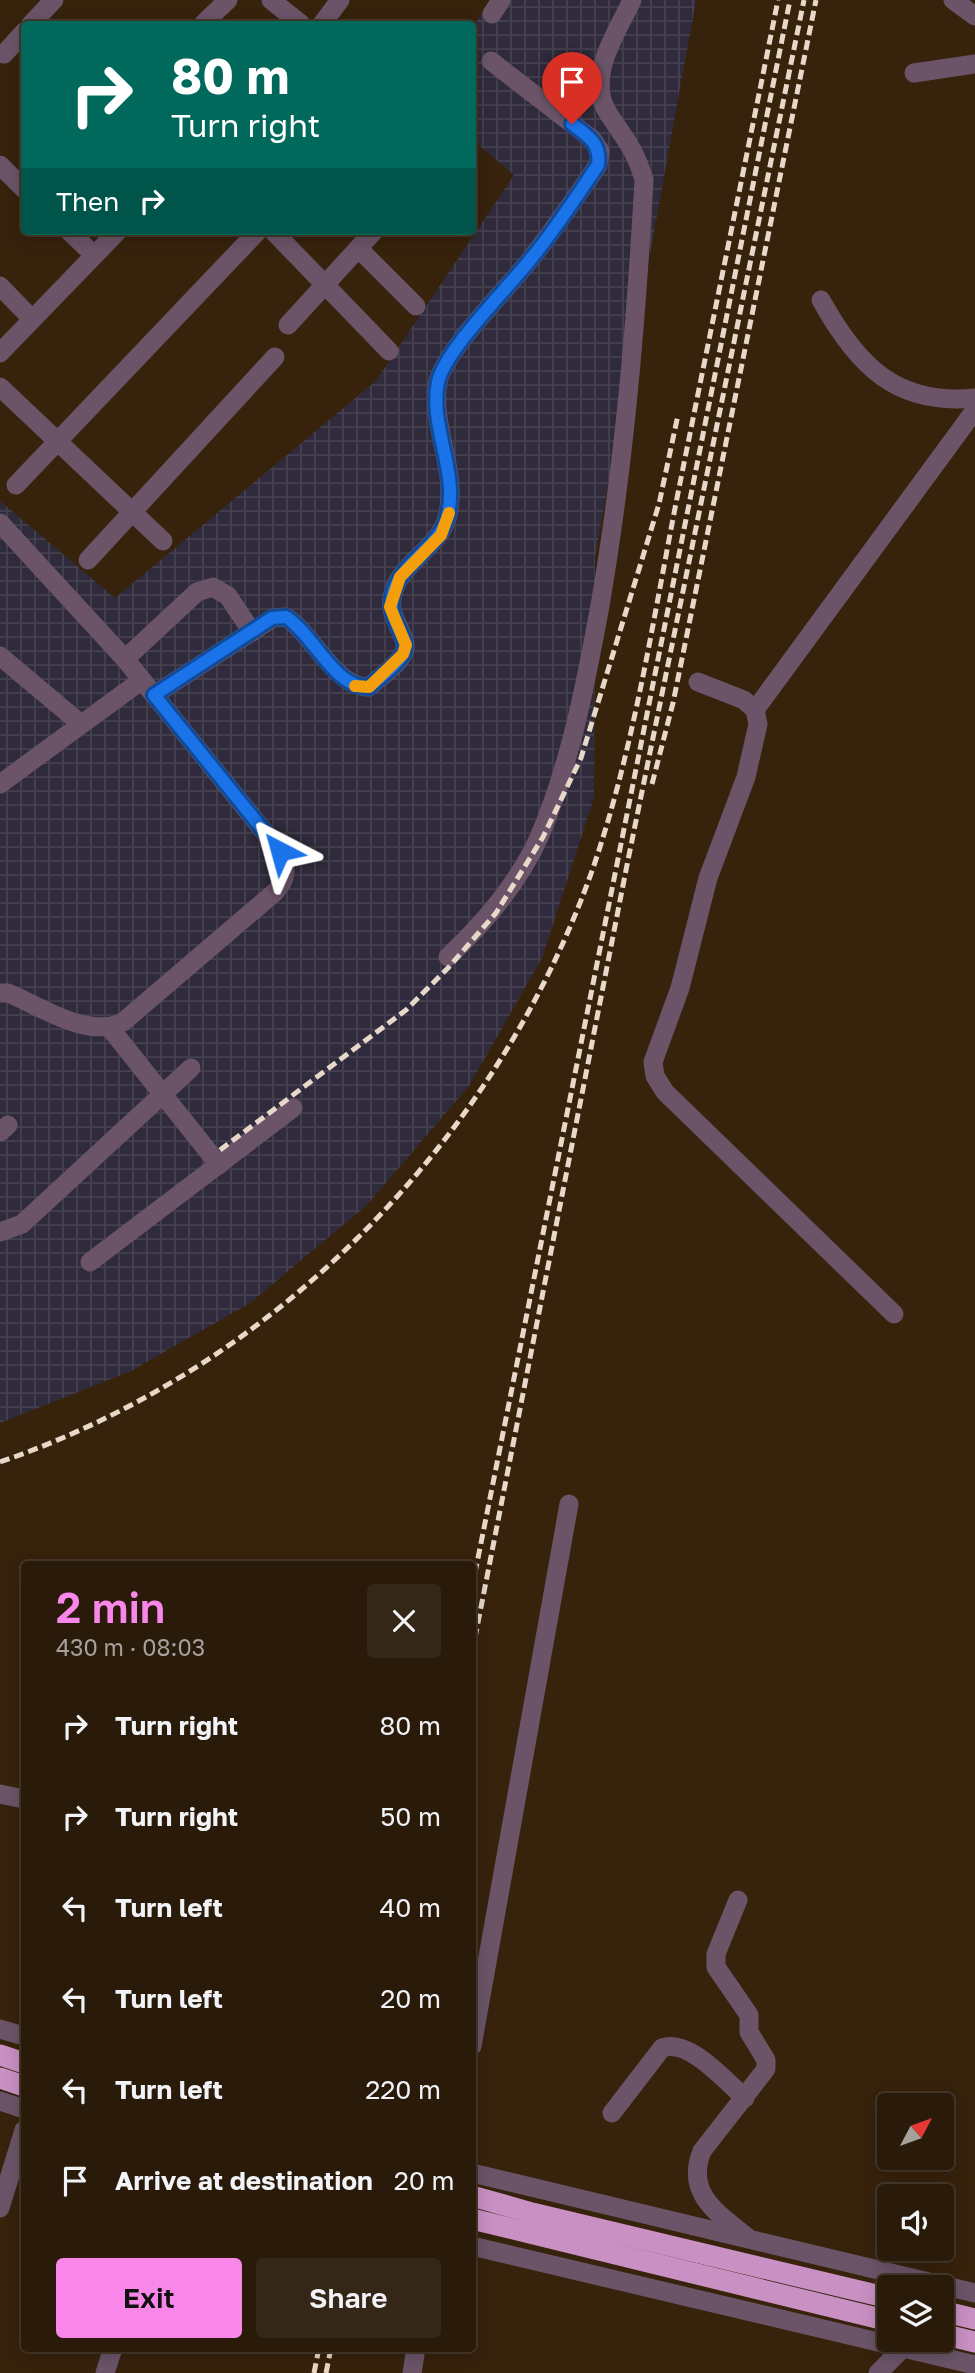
<!DOCTYPE html>
<meta charset="utf-8">
<style>
:root{--surface:#291a09;--page:#352717;--text:#f1f3f6;--muted:#a5a19c;--line:#45382a;--accent:#f987e9}
body{margin:0;font-family:"Golos Text",sans-serif;background:var(--page);color:var(--text);height:100vh;display:flex;flex-direction:column;font-size:26px;white-space:nowrap}
*{box-sizing:border-box;margin:0}
p{font-size:23px;color:var(--muted)}
.icon{flex:none;width:38px;height:38px;fill:none;stroke:currentColor;stroke-width:2;stroke-linecap:round;stroke-linejoin:round}
.map{position:relative;flex:1;overflow:hidden}
.sheet{position:absolute;left:21px;top:1561px;width:455px;height:791px;display:flex;flex-direction:column;background:var(--surface);border-radius:7px;box-shadow:0 4px 18px #0003,0 0 0 2px var(--line)}
.sheet>*{flex:none}
.guide{position:absolute;left:21px;top:21px;width:455px;height:214px;border-radius:7px;box-shadow:0 4px 18px #0003,0 0 0 2px var(--line);background:#00695c;color:#fff;overflow:hidden}
.needle{width:46px;rotate:49deg}
.controls{position:absolute;left:877px;top:2093px;display:grid;gap:14px}
.controls a{display:grid;place-items:center;width:77px;height:77px;border-radius:7px;background:var(--surface);box-shadow:0 4px 18px #0003,0 0 0 2px var(--line);font-size:35px}
.pin{position:absolute;display:grid;place-items:center;width:60px;height:60px;color:#fff;margin:-72px -30px;border-radius:50% 50% 50% 0;rotate:-45deg;box-shadow:0 0 7px #0007}
.pin .icon{rotate:45deg}
.me{position:absolute;width:77px;margin:-38px;rotate:321deg;stroke-linejoin:round;filter:drop-shadow(0 0 5px #0008)}
.turn{display:flex;align-items:center;gap:24px;height:147px;padding:0 35px;font-size:32px}
.turn .icon{width:91px;height:91px;stroke-width:2.5}
.turn b{display:block;font-size:49px;line-height:60px}
.then{display:flex;align-items:center;height:66px;padding:0 35px;background:#0003;gap:14px;font-size:26px}
.round{display:grid;place-items:center;flex:none;width:74px;height:74px;border-radius:7px;background:var(--page)}
.summary{display:flex;align-items:center;justify-content:space-between;height:119px;padding:0 35px}
h1{font-size:42px;font-weight:600;line-height:52px;color:var(--accent)}
.action{display:flex;gap:14px;margin-top:auto;padding:14px 35px}
.action a{flex:1;height:80px;border-radius:7px;background:var(--accent);color:#111;font-size:28px;font-weight:600;line-height:80px;text-align:center}
.action a+a{background:var(--page);color:var(--text)}
ul{padding:0;list-style:none}
li{display:flex;align-items:center;gap:21px;height:91px;padding:0 35px}
li div{flex:1}
li b{display:block;font-size:26px}
li em{font-style:normal}
.map>svg:first-child{display:block}
.industrial{fill:url(#industrial-grid)}
.lines{fill:none;stroke-linecap:round;stroke-linejoin:round}
.minor{stroke:#6b5468;stroke-width:19}
.highway{stroke:#c990c3;stroke-width:21}
.rail{stroke:#e7d8ca;stroke-width:5;stroke-dasharray:10 5;stroke-linecap:butt}
.route-casing{stroke:#114b97;stroke-width:18}
.route{stroke:#1a73e8;stroke-width:12}
.slow{stroke:#f59e0b;stroke-width:12}
</style>
<div class="map">
<svg width="975" height="2373" viewBox="0 0 975 2373">
<defs>
<pattern id="industrial-grid" width="8" height="8" patternUnits="userSpaceOnUse" patternTransform="scale(1.75)"><rect width="8" height="8" fill="#302b3c"/><path d="M0 4h8M4 0v8" fill="none" stroke="#45404f"/></pattern>
</defs>
<rect width="100%" height="100%" fill="#37220c"/>
<!-- industrial -->
<polygon class="industrial" points="492,0 696,0 595,557 594,798 542,958 469,1086 367,1205 250,1303 131,1371 0,1423 0,501 115,598 376,381 514,175 473,140 473,26"/>
<g class="lines">
<!-- minor -->
<g class="minor">
<polyline points="271,0 301,24"/>
<polyline points="953,0 975,16"/>
<polyline points="492,14 501,0"/>
<polyline points="31,24 54,0"/>
<polyline points="203,24 228,0"/>
<polyline points="322,24 340,0"/>
<polyline points="4,54 24,32"/>
<polyline points="914,73 975,64"/>
<polyline points="0,165 24,189"/>
<polyline points="69,231 94,255"/>
<polyline points="273,231 389,351"/>
<polyline points="359,249 416,306"/>
<polyline points="0,286 31,318"/>
<path d="M821,300c36,65 75,106 154,98"/>
<polyline points="288,325 374,231"/>
<polyline points="0,353 118,231"/>
<polyline points="0,387 163,541"/>
<polyline points="16,485 258,231"/>
<path d="M0,523l125,136 155,192c7,17 8,27 -5,41l-152,130c-36,17 -81,-15 -115,-29h-8"/>
<polyline points="88,560 275,357"/>
<polyline points="0,656 81,724"/>
<polyline points="125,659 197,592 213,587 228,596 252,632"/>
<polyline points="698,682 744,700 755,710 758,724 746,777 708,878 680,988 653,1062 655,1076 665,1092 894,1314"/>
<path d="M154,695l119,-77 13,-1c28,18 49,71 83,70 11,-10 27,-20 34,-33 10,-17 -20,-36 -9,-64 11,-31 47,-43 54,-76 10,-43 -18,-89 -10,-132 7,-32 70,-94 92,-122 24,-30 46,-63 68,-95l2,-14 -8,-12 -101,-78"/>
<polyline points="755,710 975,410"/>
<polyline points="0,784 142,680"/>
<path d="M448,957c36,-34 72,-76 92,-122 30,-71 45,-148 59,-224 25,-143 37,-286 45,-431 -9,-31 -19,-41 -36,-67 -23,-36 9,-80 24,-113"/>
<polyline points="110,1028 219,1165"/>
<polyline points="0,1132 8,1125"/>
<polyline points="0,1232 22,1224 191,1068"/>
<polyline points="90,1262 293,1108"/>
<polyline points="0,1794 24,1799"/>
<path d="M738,1900l-22,54v13l33,48v17l17,28v9l-64,82c-17,42 15,62 45,86"/>
<polyline points="0,2029 24,2036"/>
<polyline points="472,2046 569,1504"/>
<polyline points="0,2101 24,2109"/>
<path d="M612,2113l50,-65c27,-10 63,33 83,50"/>
<polyline points="472,2173 975,2293"/>
<polyline points="0,2208 24,2130"/>
<polyline points="472,2246 975,2365"/>
<polyline points="105,2373 113,2348"/>
<polyline points="412,2373 416,2348"/>
<polyline points="878,2373 903,2348"/>
</g>
<!-- highway -->
<g class="highway">
<polyline points="0,2055 24,2063"/>
<polyline points="0,2078 24,2086"/>
<polyline points="472,2196 532,2213 889,2298"/>
<polyline points="472,2219 889,2321"/>
<polyline points="942,2311 975,2319"/>
<polyline points="942,2334 975,2342"/>
</g>
<!-- rail -->
<g class="rail">
<polyline points="652,784 673,703 816,0"/>
<polyline points="220,1150 406,1010 448,968 496,913 543,837 581,758 659,504 678,415"/>
<path d="M0,1462c274,-94 495,-319 592,-591 42,-121 61,-252 86,-378 33,-164 67,-329 100,-493"/>
<polyline points="472,1588 790,0"/>
<polyline points="472,1653 628,860 804,0"/>
<polyline points="314,2373 319,2348"/>
<polyline points="326,2373 331,2348"/>
</g>
</g>
<g class="lines">
<!-- route casing -->
<g class="route-casing">
<path id="route" d="M280,851l-126,-156 118,-77 14,-1c28,18 49,72 83,70 11,-10 27,-21 34,-33 9,-17 -20,-36 -9,-64 11,-31 47,-43 54,-76 10,-43 -19,-89 -10,-132 7,-32 70,-94 92,-122 25,-30 46,-63 68,-95 3,-22 -10,-29 -26,-41"/>
</g>
<!-- route -->
<use href="#route" class="route"/>
<!-- slow -->
<polyline class="slow" points="355,686 369,687 403,654 406,645 390,607 400,577 441,535 449,513"/>
</g>
</svg>
<div class="controls">
<a><svg class="needle" viewBox="-14 -14 28 28"><path d="M0-13l5 13h-10z" fill="#e53935"/><path d="M0 13l5-13h-10z" fill="#a5a19c"/></svg></a>
<a><svg class="icon" aria-label="sound" viewBox="0 0 24 24"><path d="M4 9h4l5-4v14l-5-4H4zM17 9q2 3 0 6"/></svg></a>
<a><svg class="icon" aria-label="layers" viewBox="0 0 24 24"><path d="M12 4l9 5-9 5-9-5zM3 14l9 5 9-5"/></svg></a>
</div>
<div class="pin" style="left:572px;top:124px;background:#d93025"><svg class="icon" aria-label="arrive" viewBox="0 0 24 24"><path d="M6 21V4h12l-3 4 3 4H6"/></svg></div>
<svg class="me" style="left:280px;top:851px" viewBox="-20 -20 40 40"><path d="M0-17L14 15 0 8-14 15z" fill="#1a73e8" stroke="#fff" stroke-width="4"/></svg>
<div class="guide">
<div class="turn"><svg class="icon" aria-label="right" viewBox="0 0 24 24"><path d="M7 20v-9h11M14 6l5 5-5 5"/></svg><div><b>80 m</b>Turn right</div></div>
<div class="then">Then<svg class="icon" aria-label="right" viewBox="0 0 24 24"><path d="M7 20v-9h11M14 6l5 5-5 5"/></svg></div>
</div>
<section class="sheet">
<div class="summary"><div><h1>2 min</h1><p>430 m · 08:03</p></div><a class="round"><svg class="icon" aria-label="close" viewBox="0 0 24 24"><path d="M6 6l12 12M18 6L6 18"/></svg></a></div>
<ul>
<li><svg class="icon" aria-label="right" viewBox="0 0 24 24"><path d="M7 20v-9h11M14 6l5 5-5 5"/></svg><div><b>Turn right</b></div><em>80 m</em></li>
<li><svg class="icon" aria-label="right" viewBox="0 0 24 24"><path d="M7 20v-9h11M14 6l5 5-5 5"/></svg><div><b>Turn right</b></div><em>50 m</em></li>
<li><svg class="icon" aria-label="left" viewBox="0 0 24 24"><path d="M17 20v-9H6M10 6l-5 5 5 5"/></svg><div><b>Turn left</b></div><em>40 m</em></li>
<li><svg class="icon" aria-label="left" viewBox="0 0 24 24"><path d="M17 20v-9H6M10 6l-5 5 5 5"/></svg><div><b>Turn left</b></div><em>20 m</em></li>
<li><svg class="icon" aria-label="left" viewBox="0 0 24 24"><path d="M17 20v-9H6M10 6l-5 5 5 5"/></svg><div><b>Turn left</b></div><em>220 m</em></li>
<li><svg class="icon" aria-label="arrive" viewBox="0 0 24 24"><path d="M6 21V4h12l-3 4 3 4H6"/></svg><div><b>Arrive at destination</b></div><em>20 m</em></li>
</ul>
<div class="action"><a>Exit</a><a>Share</a></div>
</section>
</div>
